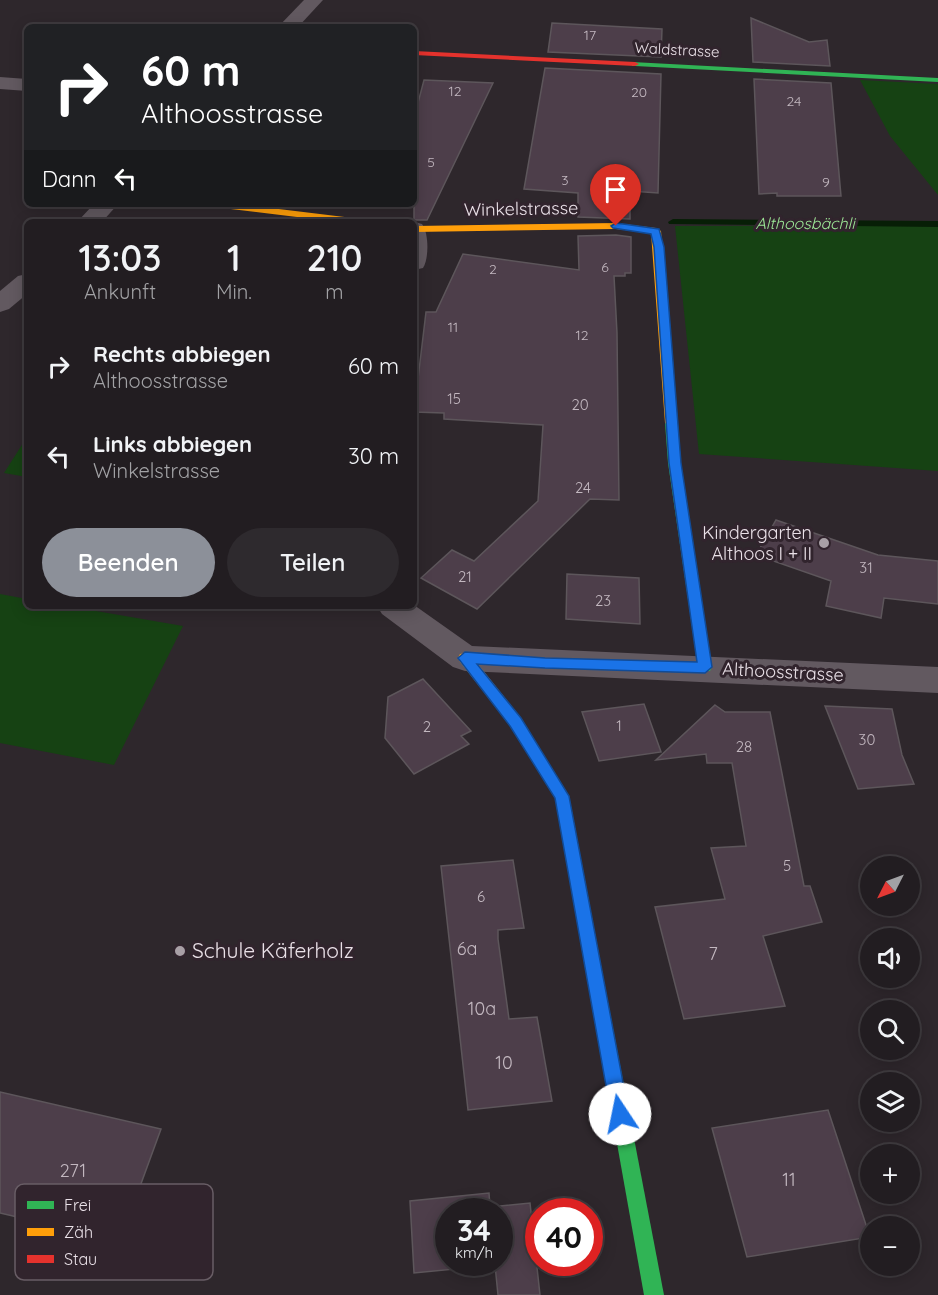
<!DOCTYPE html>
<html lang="de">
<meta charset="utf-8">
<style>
:root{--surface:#221d21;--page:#2e2a2e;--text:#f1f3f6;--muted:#a2a2a5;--line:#3f3b3f;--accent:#8c9099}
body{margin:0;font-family:Quicksand,sans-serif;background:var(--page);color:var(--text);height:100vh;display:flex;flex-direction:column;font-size:22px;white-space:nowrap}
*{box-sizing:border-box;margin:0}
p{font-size:20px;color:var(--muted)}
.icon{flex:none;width:33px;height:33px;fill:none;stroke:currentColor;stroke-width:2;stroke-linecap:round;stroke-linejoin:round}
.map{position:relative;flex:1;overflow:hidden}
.sheet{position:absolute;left:24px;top:219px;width:393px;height:390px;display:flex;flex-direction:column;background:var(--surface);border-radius:9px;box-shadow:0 3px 15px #0003,0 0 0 2px var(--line)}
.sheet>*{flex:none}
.banner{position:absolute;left:24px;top:24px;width:393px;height:183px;border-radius:9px;box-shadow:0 3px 15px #0003,0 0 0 2px var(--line);background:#202124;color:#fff;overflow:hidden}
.needle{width:39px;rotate:228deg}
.buttons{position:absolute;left:860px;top:856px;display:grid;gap:12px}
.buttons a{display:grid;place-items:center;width:60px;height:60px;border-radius:50%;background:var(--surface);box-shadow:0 3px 15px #0003,0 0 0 2px var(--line);font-size:30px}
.speed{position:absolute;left:435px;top:1198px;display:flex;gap:12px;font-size:30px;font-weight:700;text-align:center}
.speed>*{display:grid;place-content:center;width:78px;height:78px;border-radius:50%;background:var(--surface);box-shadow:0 3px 15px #0003,0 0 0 2px var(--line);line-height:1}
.speed small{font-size:15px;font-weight:400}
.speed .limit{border:9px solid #d22;background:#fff;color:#111}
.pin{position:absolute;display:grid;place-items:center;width:51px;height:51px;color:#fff;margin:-62px -26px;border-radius:50% 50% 50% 0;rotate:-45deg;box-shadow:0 0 6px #0007}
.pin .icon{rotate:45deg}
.me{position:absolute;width:66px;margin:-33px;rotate:349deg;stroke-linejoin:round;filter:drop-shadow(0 0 4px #0008)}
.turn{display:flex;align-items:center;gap:21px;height:126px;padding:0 18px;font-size:27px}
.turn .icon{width:78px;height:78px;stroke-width:2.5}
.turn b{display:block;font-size:42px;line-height:51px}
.then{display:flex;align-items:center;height:57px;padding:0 18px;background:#0003;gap:12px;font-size:22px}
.eta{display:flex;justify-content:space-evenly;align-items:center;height:102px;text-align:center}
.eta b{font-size:36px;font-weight:600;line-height:42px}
.cta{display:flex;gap:12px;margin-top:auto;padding:12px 18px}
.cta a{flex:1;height:69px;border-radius:36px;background:var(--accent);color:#fff;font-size:24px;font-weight:600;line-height:69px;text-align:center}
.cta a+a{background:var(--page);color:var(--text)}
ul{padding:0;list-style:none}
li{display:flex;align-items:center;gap:18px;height:90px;padding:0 18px}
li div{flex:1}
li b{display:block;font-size:22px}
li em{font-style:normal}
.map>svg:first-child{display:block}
.green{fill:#164213}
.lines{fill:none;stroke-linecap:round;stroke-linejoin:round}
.stream{fill:#071e06;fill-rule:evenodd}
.building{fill:#4d3e4a;stroke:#5d565b;stroke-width:1.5;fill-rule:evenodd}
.street{fill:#625960;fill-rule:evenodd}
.fast{fill:#30b455;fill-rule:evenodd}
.slow{fill:#ff9f0a;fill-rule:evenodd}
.jam{fill:#e5322d;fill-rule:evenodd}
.route{fill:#1a73e8;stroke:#114b97;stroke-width:1.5}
.poi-dot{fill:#a8a0a6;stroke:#31242d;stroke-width:2}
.labels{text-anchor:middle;stroke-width:6;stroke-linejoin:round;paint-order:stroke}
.far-number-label{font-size:14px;fill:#c3b8c0}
.far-street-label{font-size:15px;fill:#eae1e8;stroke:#31242d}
.number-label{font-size:15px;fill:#c3b8c0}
.far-water-label{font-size:16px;font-style:italic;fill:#9de997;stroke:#31242d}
.street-label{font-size:18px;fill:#eae1e8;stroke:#31242d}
.poi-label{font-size:18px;fill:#eae1e8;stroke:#31242d;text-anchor:end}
.near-number-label{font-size:18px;fill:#c3b8c0}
.near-poi-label{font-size:21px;fill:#eae1e8;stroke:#31242d;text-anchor:start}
.key{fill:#31242d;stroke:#685d65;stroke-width:1.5}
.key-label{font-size:16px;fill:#eae1e8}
</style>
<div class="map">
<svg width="938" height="1295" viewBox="0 0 938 1295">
<rect width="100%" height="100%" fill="#2e272c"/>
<!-- green -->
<g class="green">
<polygon points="860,80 938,84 938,195 890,136"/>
<polygon points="938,225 938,471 699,454 675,226"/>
<polygon points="27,437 27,477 4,473"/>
<polygon points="0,594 27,599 27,606 67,606 183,626 114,765 0,743"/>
</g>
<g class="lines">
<!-- stream -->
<polygon class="stream" points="673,219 938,221 938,227 669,224 668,222"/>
</g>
<!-- building -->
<g class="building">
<polygon points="751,18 809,42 827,40 830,66 753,62"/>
<polygon points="552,23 662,29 661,57 548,52"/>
<polygon points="545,68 661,74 658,193 630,191 630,219 578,217 578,193 524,189"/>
<polygon points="754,79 831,83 841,196 777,196 777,193 759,194"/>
<polygon points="424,80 493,83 427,220 414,220 414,118"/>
<polygon points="616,235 631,237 631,273 625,273 625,276 614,276 617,333 619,500 590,499 477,609 421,578 452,550 474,561 538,501 543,425 444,419 444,413 414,412 426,312 436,312 463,254 579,270 578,236"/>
<polygon points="776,520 878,555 938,561 938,604 884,598 881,618 826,606 831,581 756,555"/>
<polygon points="567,574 639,578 640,624 566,619"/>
<polygon points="423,679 471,731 461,736 469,744 414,774 385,738 388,697"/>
<polygon points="644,704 661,752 599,761 582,712"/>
<polygon points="715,705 725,712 770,712 804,886 810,886 822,922 763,936 785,1006 684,1019 655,907 725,899 711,848 746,846 732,763 707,763 706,754 656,760"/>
<polygon points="825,706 892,709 902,755 914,784 858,789"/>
<polygon points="513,860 524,928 498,930 498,939 509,1019 537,1017 552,1101 468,1110 441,866"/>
<polygon points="0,1092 161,1129 120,1241 0,1213"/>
<polygon points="828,1110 870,1237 747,1257 712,1128"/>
<path d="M489,1193l1,14 40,-4 10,92h-42l-3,-30 -81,8 -4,-72zM448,1212h52v51h-52z"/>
</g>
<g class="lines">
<!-- street -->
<g class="street">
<polygon points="304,0 323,0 298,27 278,27"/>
<polygon points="0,77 27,79 27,91 0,89"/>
<polygon points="94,204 118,204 102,222 77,222"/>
<path d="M414,222l8,2c7,9 7,35 1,44l-9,2z"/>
<polygon points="27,274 27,294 9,309 0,312 0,291 18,276"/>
<polygon points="414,605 472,646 938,667 938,693 465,671 453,667 382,614 377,606"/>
</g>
<!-- fast -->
<g class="fast">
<polygon points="632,62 938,78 938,82 635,66 632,66"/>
<polygon points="671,419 677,423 680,463 712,667 710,671 700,671 698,667 668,463 665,423"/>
<polygon points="598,984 604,986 606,992 664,1295 644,1295 590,992 592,986"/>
</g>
<!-- slow -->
<g class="slow">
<polygon points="209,204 237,204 361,219 366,222 338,222 214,207"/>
<polygon points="616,223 656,228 661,231 677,423 675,426 671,427 665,423 651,233 616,229 414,232 415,226"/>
<polygon points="465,653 470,654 521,718 569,796 606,992 604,998 598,1000 592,998 590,992 555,797 511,726 460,662 458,658 460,654"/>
</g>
<!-- jam -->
<polygon class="jam" points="414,51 635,62 639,64 635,66 414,55"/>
</g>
<!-- route -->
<polygon class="route" points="616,223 659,229 664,247 681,463 712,667 705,673 545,668 477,664 521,718 569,796 629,1114 627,1120 620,1123 614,1120 611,1114 555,798 510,726 458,658 465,652 545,658 697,662 669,463 654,247 651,234 613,228 611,226"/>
<!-- markers -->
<g class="poi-dot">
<circle cx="824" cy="543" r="6"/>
<circle cx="180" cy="951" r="6"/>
</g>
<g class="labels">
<!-- far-number labels -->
<g class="far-number-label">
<text x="590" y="40">17</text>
<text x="455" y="96">12</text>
<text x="639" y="97">20</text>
<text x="794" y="106">24</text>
<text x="431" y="167">5</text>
<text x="565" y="185">3</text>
<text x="826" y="187">9</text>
<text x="605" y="272">6</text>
<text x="493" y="274">2</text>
<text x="453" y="332">11</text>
<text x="582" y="340">12</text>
</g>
<!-- far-street labels -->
<g class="far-street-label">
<text transform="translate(677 50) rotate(3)" y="5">Waldstrasse</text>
</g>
<!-- number labels -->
<g class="number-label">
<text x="454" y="404">15</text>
<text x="580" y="410">20</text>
<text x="583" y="493">24</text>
<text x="866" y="573">31</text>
<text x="465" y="582">21</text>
<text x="603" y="606">23</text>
<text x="619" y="731">1</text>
<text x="427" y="732">2</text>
<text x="867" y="745">30</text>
<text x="744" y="752">28</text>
<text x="787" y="871">5</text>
<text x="481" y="902">6</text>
</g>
<!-- far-water labels -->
<g class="far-water-label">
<text x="805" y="229">Althoosbächli</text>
</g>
<!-- street labels -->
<g class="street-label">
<text transform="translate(521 209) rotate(-1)" y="6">Winkelstrasse</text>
<text transform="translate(783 672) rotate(3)" y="6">Althoosstrasse</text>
</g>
<!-- poi labels -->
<g class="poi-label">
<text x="812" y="539">Kindergarten<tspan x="812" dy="21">Althoos I + II</tspan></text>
</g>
<!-- near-number labels -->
<g class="near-number-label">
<text x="467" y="955">6a</text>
<text x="713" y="960">7</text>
<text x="482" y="1015">10a</text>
<text x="504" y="1069">10</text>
<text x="73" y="1177">271</text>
<text x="789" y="1186">11</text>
</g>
<!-- near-poi labels -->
<g class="near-poi-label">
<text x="192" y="958">Schule Käferholz</text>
</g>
</g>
<!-- legend -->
<rect x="15" y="1184" width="198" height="96" rx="9" class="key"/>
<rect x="27" y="1201" width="27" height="8" fill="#30b455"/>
<rect x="27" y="1228" width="27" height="8" fill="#ff9f0a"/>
<rect x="27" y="1255" width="27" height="8" fill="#e5322d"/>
<g class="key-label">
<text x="64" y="1211">Frei</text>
<text x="64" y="1238">Zäh</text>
<text x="64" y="1265">Stau</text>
</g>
</svg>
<div class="buttons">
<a><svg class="needle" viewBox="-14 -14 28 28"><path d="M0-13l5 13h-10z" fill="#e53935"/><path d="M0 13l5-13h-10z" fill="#a2a2a5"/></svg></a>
<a><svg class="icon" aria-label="sound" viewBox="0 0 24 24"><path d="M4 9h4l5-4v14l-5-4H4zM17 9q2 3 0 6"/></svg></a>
<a><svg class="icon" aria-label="search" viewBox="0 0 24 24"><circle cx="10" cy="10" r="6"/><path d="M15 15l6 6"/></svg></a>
<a><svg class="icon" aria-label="layers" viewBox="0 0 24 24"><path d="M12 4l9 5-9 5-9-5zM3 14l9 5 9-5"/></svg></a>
<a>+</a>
<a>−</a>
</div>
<div class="speed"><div>34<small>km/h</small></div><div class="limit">40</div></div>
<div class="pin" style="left:616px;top:226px;background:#d93025"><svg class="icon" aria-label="arrive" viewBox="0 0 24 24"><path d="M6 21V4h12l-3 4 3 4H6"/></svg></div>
<svg class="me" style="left:620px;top:1114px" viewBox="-20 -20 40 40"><circle r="19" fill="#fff"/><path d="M0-13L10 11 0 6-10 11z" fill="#1a73e8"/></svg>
<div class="banner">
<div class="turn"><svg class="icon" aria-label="right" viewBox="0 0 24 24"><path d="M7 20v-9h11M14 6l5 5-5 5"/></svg><div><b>60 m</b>Althoosstrasse</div></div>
<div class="then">Dann<svg class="icon" aria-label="left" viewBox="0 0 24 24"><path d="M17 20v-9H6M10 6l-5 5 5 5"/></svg></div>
</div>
<section class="sheet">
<div class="eta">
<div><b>13:03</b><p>Ankunft</p></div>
<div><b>1</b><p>Min.</p></div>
<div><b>210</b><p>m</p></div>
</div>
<ul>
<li><svg class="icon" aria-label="right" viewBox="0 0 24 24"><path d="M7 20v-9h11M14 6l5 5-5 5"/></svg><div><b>Rechts abbiegen</b><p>Althoosstrasse</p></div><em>60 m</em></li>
<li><svg class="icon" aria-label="left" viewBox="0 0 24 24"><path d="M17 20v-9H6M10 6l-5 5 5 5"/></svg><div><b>Links abbiegen</b><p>Winkelstrasse</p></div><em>30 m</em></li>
</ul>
<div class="cta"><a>Beenden</a><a>Teilen</a></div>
</section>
</div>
